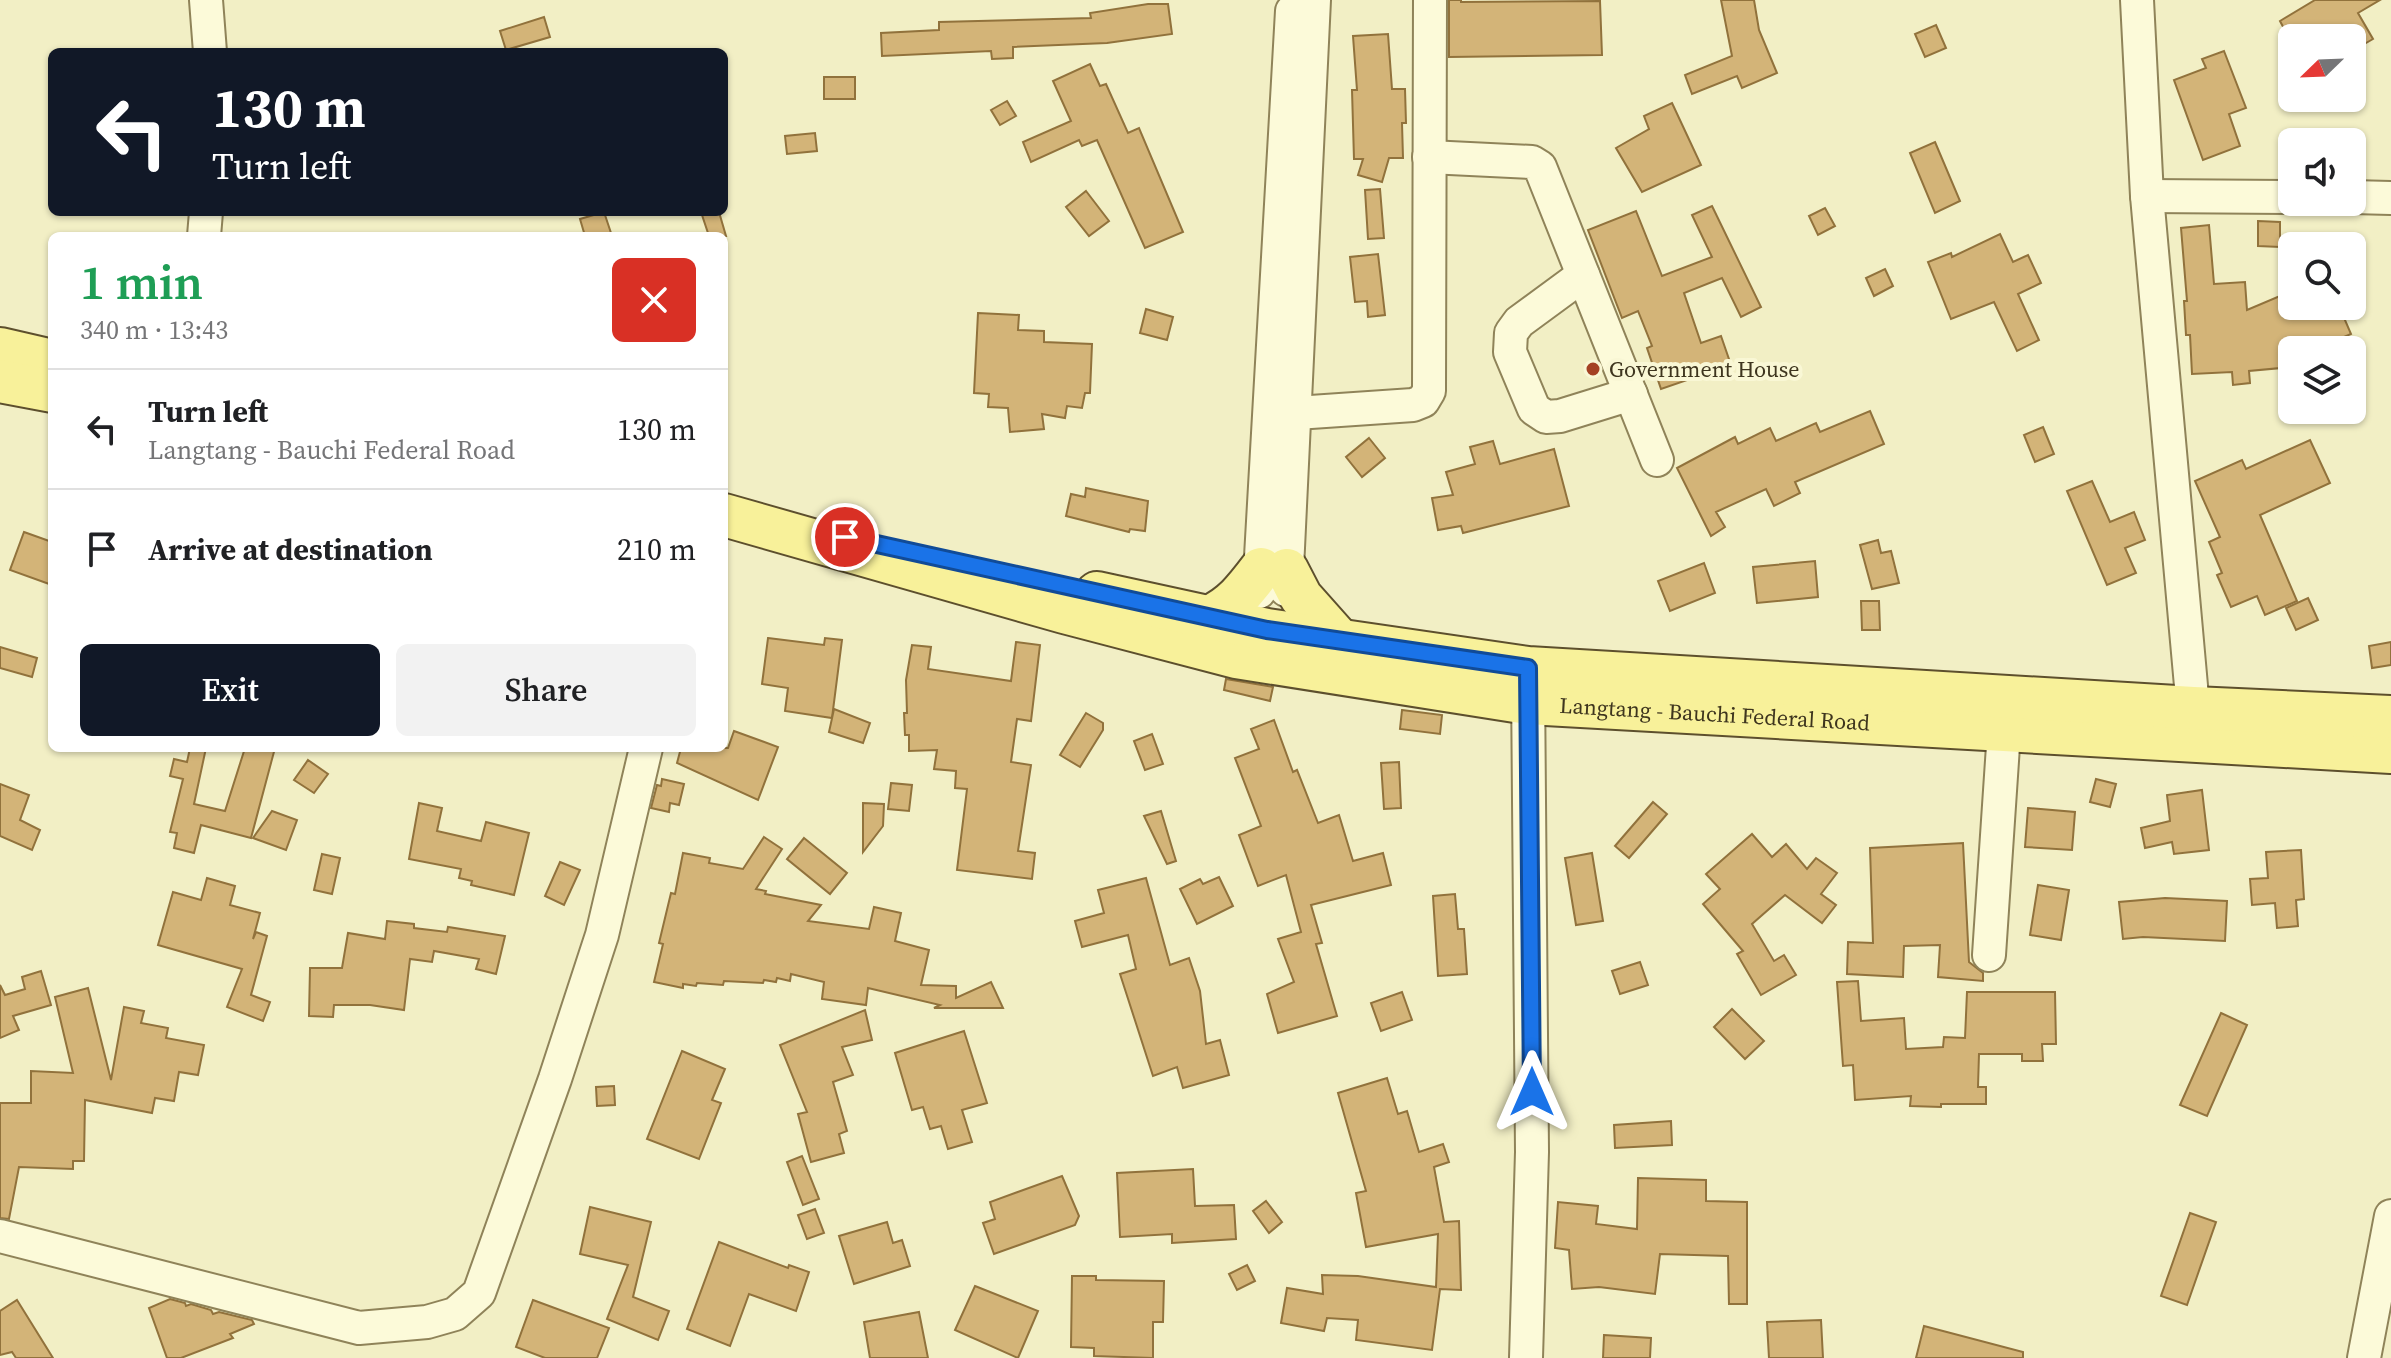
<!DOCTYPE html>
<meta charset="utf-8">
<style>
:root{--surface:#fff;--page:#f2f2f2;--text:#202124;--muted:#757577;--line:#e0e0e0;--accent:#111827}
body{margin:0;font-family:"Source Serif 4",serif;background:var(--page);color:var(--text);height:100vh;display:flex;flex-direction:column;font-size:30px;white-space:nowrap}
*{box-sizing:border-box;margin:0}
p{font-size:26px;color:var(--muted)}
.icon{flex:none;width:44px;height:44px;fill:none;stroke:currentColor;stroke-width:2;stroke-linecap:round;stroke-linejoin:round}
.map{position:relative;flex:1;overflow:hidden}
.drawer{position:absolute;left:48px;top:232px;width:680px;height:520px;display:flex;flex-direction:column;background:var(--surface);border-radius:12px;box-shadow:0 2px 6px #0004}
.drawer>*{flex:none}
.guide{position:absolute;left:48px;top:48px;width:680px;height:168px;border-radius:12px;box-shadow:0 2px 6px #0004;background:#111827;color:#fff;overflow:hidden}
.needle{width:52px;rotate:247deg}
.buttons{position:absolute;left:2278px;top:24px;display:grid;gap:16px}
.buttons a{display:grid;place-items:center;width:88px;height:88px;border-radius:12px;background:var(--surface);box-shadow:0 2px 6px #0004;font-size:40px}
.pin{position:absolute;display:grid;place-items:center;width:68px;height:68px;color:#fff;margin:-34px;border:4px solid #fff;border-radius:50%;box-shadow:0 2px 8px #0007}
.me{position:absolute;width:88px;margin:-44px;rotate:0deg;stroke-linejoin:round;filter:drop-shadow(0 0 6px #0008)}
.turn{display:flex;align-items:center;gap:28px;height:168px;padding:0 32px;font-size:36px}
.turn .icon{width:104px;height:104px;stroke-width:2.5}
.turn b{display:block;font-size:56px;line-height:68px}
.round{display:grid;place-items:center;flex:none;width:84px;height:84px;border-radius:12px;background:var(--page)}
.head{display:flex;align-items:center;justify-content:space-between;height:136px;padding:0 32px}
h1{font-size:48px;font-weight:600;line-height:60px;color:#1e9e55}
.primary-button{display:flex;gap:16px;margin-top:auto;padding:16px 32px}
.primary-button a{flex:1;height:92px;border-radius:12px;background:var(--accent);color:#fff;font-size:32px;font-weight:600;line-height:92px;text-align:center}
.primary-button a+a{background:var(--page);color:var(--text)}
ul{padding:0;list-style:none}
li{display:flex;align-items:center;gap:24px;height:120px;padding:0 32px;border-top:2px solid var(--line)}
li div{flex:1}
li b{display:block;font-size:30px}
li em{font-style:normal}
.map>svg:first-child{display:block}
.building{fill:#d3b478;stroke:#91723c;stroke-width:2}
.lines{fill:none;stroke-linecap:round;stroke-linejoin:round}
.minor-casing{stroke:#8f8359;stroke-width:36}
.major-casing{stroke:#5d4f2d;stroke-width:46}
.minor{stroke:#fcfad9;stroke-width:32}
.major{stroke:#f8f19a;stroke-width:42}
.route-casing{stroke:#114b97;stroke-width:20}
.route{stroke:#1a73e8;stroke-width:14}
.poi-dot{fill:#a44123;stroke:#f9f7d5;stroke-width:3}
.labels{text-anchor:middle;stroke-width:8;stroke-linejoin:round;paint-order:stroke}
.poi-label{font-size:22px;fill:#3e351e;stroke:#f9f7d5;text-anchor:start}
.street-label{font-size:22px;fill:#3e351e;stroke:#f9f7d5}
</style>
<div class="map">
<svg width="2391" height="1358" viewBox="0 0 2391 1358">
<rect width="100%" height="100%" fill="#f2efc5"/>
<!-- building -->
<g class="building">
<polygon points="1449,0 1461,0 1461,2 1600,1 1602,55 1449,57"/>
<polygon points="1721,0 1754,0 1759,30 1777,73 1742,88 1737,76 1692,94 1685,75 1732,56"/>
<polygon points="2315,0 2380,0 2358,13 2373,39 2352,51 2352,38 2289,38 2280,21"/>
<polygon points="1148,4 1168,4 1172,34 1107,43 1013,47 1013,58 992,59 991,51 882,56 881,33 939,30 939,22 1091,18 1090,13"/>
<polygon points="544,17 550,37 506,50 500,31"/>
<polygon points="1936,25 1946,48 1925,57 1915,34"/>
<polygon points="1388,34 1392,89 1405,89 1406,123 1402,123 1403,158 1389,158 1382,182 1358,175 1363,159 1354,159 1352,90 1357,90 1353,36"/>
<polygon points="2224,51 2246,108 2229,114 2240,146 2203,160 2174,80 2206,68 2202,59"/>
<polygon points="1090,64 1100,86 1106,84 1128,133 1139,128 1183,232 1145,248 1097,140 1082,146 1079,140 1031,162 1023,142 1071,121 1053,81"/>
<rect x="824" y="77" width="31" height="22"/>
<polygon points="1007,101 1016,116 1000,125 991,110"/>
<polygon points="1672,103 1701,165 1642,192 1616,148 1649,129 1644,116"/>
<polygon points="815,133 817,151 787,154 785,136"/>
<polygon points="1935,142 1960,201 1935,213 1910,153"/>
<polygon points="1380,189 1384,238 1368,239 1365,190"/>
<polygon points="1086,191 1109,221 1089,236 1066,207"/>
<polygon points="1712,206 1761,307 1741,317 1722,278 1684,293 1701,343 1721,336 1731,365 1661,389 1647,348 1652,346 1638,311 1622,318 1588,230 1636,211 1662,276 1712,257 1692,215"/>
<polygon points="1825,208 1835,226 1818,235 1809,216"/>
<polygon points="604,212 612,236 585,236 580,219"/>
<polygon points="701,212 719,212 726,236 709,236"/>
<polygon points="2258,221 2280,222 2280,247 2258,246"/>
<polygon points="2209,225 2214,284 2245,282 2247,310 2292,291 2292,306 2339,306 2351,334 2314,350 2292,350 2292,367 2249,371 2250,383 2233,385 2232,372 2192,374 2190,335 2186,335 2184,301 2187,301 2181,228"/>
<polygon points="2000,234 2013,262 2028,255 2041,283 2018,294 2039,340 2017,351 1994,302 1951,319 1928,262 1951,253 1952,257"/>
<polygon points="1378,254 1385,315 1368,317 1367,301 1355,302 1350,257"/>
<polygon points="1885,269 1893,286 1874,296 1866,278"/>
<polygon points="1146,309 1173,317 1167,340 1140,333"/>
<polygon points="978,313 1019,315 1018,330 1044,331 1044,342 1092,344 1090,393 1085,393 1082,408 1067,406 1065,418 1042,414 1044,429 1010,432 1008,408 988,407 989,394 974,393"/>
<polygon points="1870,411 1884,444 1795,482 1800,493 1774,506 1766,489 1716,512 1725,527 1711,536 1677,468 1735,437 1738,444 1770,428 1776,441 1816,423 1820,432"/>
<polygon points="2043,427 2054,454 2035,462 2024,435"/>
<polygon points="1369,438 1385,458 1362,477 1346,457"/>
<polygon points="2310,440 2330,483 2260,515 2297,601 2265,615 2257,596 2231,607 2217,575 2222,573 2209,542 2220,537 2195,481 2242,460 2246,469"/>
<polygon points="1493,441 1500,464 1554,449 1569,506 1463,533 1461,526 1438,530 1432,498 1453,495 1446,472 1475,464 1470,447"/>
<polygon points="2092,481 2110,522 2134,512 2145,540 2125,548 2136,573 2107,585 2067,491"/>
<polygon points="1086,488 1148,501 1145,531 1130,529 1129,532 1066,516 1071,494 1085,497"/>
<polygon points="24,532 52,542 52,585 10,570"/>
<polygon points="1878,540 1881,553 1891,551 1899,583 1872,589 1860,545"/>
<polygon points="1815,561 1818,597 1757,603 1753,567"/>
<polygon points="1704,563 1715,593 1670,611 1658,581"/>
<polygon points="2308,598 2318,620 2296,630 2286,608"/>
<polygon points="1861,601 1879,601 1880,630 1862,630"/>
<polygon points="768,638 824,645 825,638 842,640 832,718 785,711 788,688 762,684"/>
<polygon points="1016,642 1040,645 1031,721 1017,719 1011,762 1031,765 1018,851 1035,853 1032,879 957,870 967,789 955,788 956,771 934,769 937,750 909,751 909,735 905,735 904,713 907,713 906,680 912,645 931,647 928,669 1011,681"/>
<polygon points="2391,642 2391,665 2372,668 2369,646"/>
<polygon points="0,647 37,658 32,677 0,668"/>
<polygon points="1226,679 1273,687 1270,701 1224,690"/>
<polygon points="834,709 870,723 863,743 829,732"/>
<polygon points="1402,710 1442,715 1440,734 1400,729"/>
<polygon points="1086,713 1103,723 1103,730 1080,767 1060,755"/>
<polygon points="1274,720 1293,772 1297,770 1318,823 1339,815 1353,861 1383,853 1391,885 1311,905 1322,943 1316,944 1337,1016 1278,1033 1267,994 1294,982 1278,939 1301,932 1286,875 1258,886 1239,835 1261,826 1235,758 1259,749 1251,729"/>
<polygon points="734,731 778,747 758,800 677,763 681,748 728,748"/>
<polygon points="1152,734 1163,764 1145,770 1134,741"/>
<polygon points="190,748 206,748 194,804 225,811 245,748 275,748 251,838 201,825 194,853 174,848 177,833 170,832 183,779 170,776 174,759 187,762"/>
<polygon points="308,760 328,774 314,793 294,780"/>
<polygon points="1399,762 1401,808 1384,809 1381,763"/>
<polygon points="662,779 684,784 679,805 670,803 669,812 651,808 657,785 661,786"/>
<polygon points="2096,779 2116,784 2110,807 2090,802"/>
<polygon points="891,783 912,785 909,811 888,809"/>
<polygon points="0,784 29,795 20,820 40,830 32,850 0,836"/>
<polygon points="2202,790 2209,850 2174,854 2172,842 2145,848 2141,828 2170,821 2167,795"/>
<polygon points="1653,802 1667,814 1629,858 1615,846"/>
<polygon points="419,803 442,808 437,831 481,841 486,822 529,833 514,895 471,885 472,881 459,878 461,869 409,859"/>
<polygon points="863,803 884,804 883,826 863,852"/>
<polygon points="2028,808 2075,812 2072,850 2025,847"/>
<polygon points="272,811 297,820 286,850 253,838"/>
<polygon points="1161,811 1176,861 1167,864 1144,816"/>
<polygon points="1752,834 1772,857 1786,844 1807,869 1816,858 1837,873 1821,894 1836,905 1822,923 1785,895 1752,924 1774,961 1784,955 1796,975 1761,995 1737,954 1743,951 1703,904 1720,889 1706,874"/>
<polygon points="764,837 782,849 756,889 766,891 765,894 821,905 808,921 869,929 874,907 901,913 895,941 929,950 921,985 956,986 956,998 991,982 1003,1008 934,1008 940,1005 868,988 866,1005 822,999 824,982 791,974 790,981 777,978 776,982 764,980 763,983 724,981 723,985 697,983 696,986 683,984 683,988 654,982 663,944 659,943 671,893 675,894 683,853 710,858 709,863 743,869"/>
<polygon points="804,838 847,873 830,894 787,859"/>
<polygon points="1963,843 1969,962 1983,973 1983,981 1938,977 1940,945 1904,946 1903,977 1847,974 1848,942 1873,943 1870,848"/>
<polygon points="2301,850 2304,899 2296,900 2298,926 2277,928 2275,903 2252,905 2250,879 2268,878 2266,852"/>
<polygon points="1592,853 1603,921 1576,925 1565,858"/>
<polygon points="322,854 340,858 332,894 314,890"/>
<polygon points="560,862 580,870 564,905 545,896"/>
<polygon points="1219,877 1233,906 1197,924 1180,889 1200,879 1203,884"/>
<polygon points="207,878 235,886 230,905 260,913 253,939 256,932 267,936 251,995 270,1002 263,1021 227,1007 242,969 158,945 173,892 201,900"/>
<polygon points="1146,878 1170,965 1189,958 1200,991 1206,1044 1220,1040 1229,1075 1183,1088 1177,1067 1153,1076 1120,974 1136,969 1128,935 1082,947 1075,921 1104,913 1098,890"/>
<polygon points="2038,885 2069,890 2061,940 2030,935"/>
<polygon points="1455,894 1458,929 1464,929 1467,974 1438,976 1433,896"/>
<polygon points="2165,898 2227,901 2225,941 2143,937 2123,939 2119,902"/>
<polygon points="387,921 414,924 414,928 447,932 448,927 505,936 496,974 476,969 479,959 434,951 432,962 410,959 404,1010 370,1005 334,1005 333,1017 309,1016 310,968 342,968 348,933 385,939"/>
<polygon points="1640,962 1648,985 1620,994 1612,971"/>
<polygon points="41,971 51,1005 13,1016 19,1030 0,1038 0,985 5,995 25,989 22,977"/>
<polygon points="1858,981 1861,1021 1904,1018 1906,1049 1943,1047 1944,1037 1965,1038 1967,992 2055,992 2056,1044 2042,1044 2043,1061 2022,1061 2022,1054 1979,1054 1978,1087 1986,1087 1986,1104 1941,1104 1941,1107 1910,1106 1911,1096 1855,1100 1853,1065 1843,1066 1837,982"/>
<polygon points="88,988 111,1080 124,1007 144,1011 141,1023 168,1028 166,1038 204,1045 198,1075 179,1072 174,1101 155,1098 152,1113 85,1100 84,1161 73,1161 73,1169 19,1167 9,1219 0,1218 0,1103 31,1103 31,1071 73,1073 55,997"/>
<polygon points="1402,992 1412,1020 1381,1031 1371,1003"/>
<polygon points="1732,1009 1764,1041 1745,1059 1714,1027"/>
<polygon points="865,1010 872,1040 842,1047 853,1075 833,1082 847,1131 839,1134 844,1153 811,1162 798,1114 807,1112 780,1045"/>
<polygon points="2221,1013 2247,1025 2207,1116 2180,1105"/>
<polygon points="964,1031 987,1103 962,1110 972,1142 948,1149 941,1126 930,1129 923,1107 912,1110 895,1053"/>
<polygon points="682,1051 725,1069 712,1100 721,1103 699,1159 647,1139"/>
<polygon points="1387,1078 1398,1114 1407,1111 1419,1152 1443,1144 1449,1162 1434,1167 1444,1222 1459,1221 1461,1290 1440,1289 1432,1350 1356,1340 1358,1320 1327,1318 1324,1331 1281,1323 1287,1288 1323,1294 1322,1275 1358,1276 1436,1287 1438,1234 1366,1247 1356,1193 1366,1191 1338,1093"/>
<polygon points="614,1086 615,1105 597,1106 596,1087"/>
<polygon points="1671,1121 1672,1145 1615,1148 1614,1125"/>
<polygon points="802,1156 819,1199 803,1205 787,1162"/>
<polygon points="1193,1169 1195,1206 1234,1205 1236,1239 1172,1243 1172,1234 1120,1237 1117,1173"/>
<polygon points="1062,1176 1079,1216 1075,1225 994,1254 983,1223 995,1219 990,1202"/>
<polygon points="1638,1178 1706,1180 1706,1201 1747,1202 1747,1304 1729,1304 1728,1256 1660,1254 1655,1294 1599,1287 1572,1289 1569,1250 1555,1248 1558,1202 1598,1206 1596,1224 1637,1229"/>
<polygon points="1266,1201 1282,1222 1269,1233 1253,1211"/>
<polygon points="590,1207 651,1222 633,1297 669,1311 658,1340 607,1319 628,1265 580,1254"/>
<polygon points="815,1209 824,1233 807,1239 798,1215"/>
<polygon points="2190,1213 2216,1222 2187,1305 2161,1296"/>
<polygon points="887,1222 893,1243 902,1240 910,1266 854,1284 839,1236"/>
<polygon points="719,1242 788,1268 789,1265 809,1272 796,1311 749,1294 730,1346 687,1329"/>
<polygon points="1247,1265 1255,1281 1237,1290 1229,1274"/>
<polygon points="1072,1276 1096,1276 1096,1280 1164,1281 1163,1322 1153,1322 1153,1358 1094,1356 1094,1348 1071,1347"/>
<polygon points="975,1286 1038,1311 1018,1358 955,1330"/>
<polygon points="170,1299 185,1303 186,1306 191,1304 211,1310 213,1314 219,1312 252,1320 254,1324 230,1334 233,1338 181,1358 167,1358 149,1308"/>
<polygon points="17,1300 53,1358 16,1358 12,1352 0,1355 0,1311"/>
<polygon points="533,1300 609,1328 597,1358 545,1358 516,1347"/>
<polygon points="919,1312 928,1358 870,1358 864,1322"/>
<polygon points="1821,1320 1823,1358 1769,1358 1767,1322"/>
<polygon points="1924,1326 2023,1352 2023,1358 1916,1358"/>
<polygon points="1604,1335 1651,1338 1650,1358 1603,1358"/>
</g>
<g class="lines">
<!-- minor casing -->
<g class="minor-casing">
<g id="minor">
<polyline points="206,0 210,52"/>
<polyline points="2137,0 2147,196 2193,708"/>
<polyline points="1429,157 1532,162 1540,167 1657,460"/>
<polyline points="2147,196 2292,197"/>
<polyline points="2352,197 2391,198"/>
<polyline points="204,236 206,212"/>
<polyline points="1583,275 1519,322 1511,333 1510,352 1534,409 1546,417 1560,416 1631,394"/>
<polyline points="1296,413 1413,405 1423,401 1429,391 1430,0"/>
<polyline points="1286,590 1314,0"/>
<polyline points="1259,592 1292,11"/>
<polyline points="1989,955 2004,731"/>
<polyline points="0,1236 359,1328 427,1322 455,1314 479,1293 555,1079 602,935 646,748"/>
<polyline points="1526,1358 1532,1152 1528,683"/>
<polyline points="2364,1358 2391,1216"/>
</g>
</g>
<!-- major casing -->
<g class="major-casing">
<g id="major">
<polyline points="0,349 52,361"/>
<polyline points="0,381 52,391"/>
<path id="s1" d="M724,515l340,97 172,45 292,46 863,49"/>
<polyline points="1287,570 1301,597 1341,642"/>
<polyline points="1097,593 1267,630 1528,668 2193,708 2391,717"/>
<path d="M1209,617c24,-11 36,-27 52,-48"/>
</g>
</g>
<!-- minor -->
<use href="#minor" class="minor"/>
<!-- major -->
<use href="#major" class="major"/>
</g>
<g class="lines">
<!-- route casing -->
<g class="route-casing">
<polyline id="route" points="845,537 1267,630 1528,668 1532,1092"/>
</g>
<!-- route -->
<use href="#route" class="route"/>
</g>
<!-- markers -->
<circle class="poi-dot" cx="1593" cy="369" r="8"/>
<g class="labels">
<!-- poi labels -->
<g class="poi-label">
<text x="1609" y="377">Government House</text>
</g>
<!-- street labels -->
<g class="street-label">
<text dy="8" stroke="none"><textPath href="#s1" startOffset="1014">Langtang - Bauchi Federal Road</textPath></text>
</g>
</g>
</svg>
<div class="buttons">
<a><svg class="needle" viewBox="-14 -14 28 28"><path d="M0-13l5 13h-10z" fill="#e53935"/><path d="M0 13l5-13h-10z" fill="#757577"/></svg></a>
<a><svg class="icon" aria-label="sound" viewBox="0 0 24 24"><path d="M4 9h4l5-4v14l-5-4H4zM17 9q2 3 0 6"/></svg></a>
<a><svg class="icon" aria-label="search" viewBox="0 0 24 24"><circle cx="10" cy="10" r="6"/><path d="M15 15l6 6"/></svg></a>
<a><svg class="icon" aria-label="layers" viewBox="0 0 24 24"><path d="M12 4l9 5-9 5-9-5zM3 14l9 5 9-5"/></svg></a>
</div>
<div class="pin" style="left:845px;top:537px;background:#d93025"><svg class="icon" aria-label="arrive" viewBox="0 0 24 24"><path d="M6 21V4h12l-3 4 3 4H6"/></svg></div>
<svg class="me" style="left:1532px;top:1092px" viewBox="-20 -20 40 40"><path d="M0-17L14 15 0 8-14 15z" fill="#1a73e8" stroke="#fff" stroke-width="4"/></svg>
<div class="guide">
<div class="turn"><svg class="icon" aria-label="left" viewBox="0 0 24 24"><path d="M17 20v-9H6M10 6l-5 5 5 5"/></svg><div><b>130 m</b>Turn left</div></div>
</div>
<section class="drawer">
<div class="head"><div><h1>1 min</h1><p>340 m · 13:43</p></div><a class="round" style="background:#d93025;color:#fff"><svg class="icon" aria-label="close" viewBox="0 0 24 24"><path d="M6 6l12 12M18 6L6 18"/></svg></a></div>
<ul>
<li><svg class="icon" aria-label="left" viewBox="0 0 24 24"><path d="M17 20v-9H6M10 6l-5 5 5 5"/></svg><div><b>Turn left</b><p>Langtang - Bauchi Federal Road</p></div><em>130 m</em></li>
<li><svg class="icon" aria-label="arrive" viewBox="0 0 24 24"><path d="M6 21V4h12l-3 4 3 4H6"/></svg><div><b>Arrive at destination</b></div><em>210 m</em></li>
</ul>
<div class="primary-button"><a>Exit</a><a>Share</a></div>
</section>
</div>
